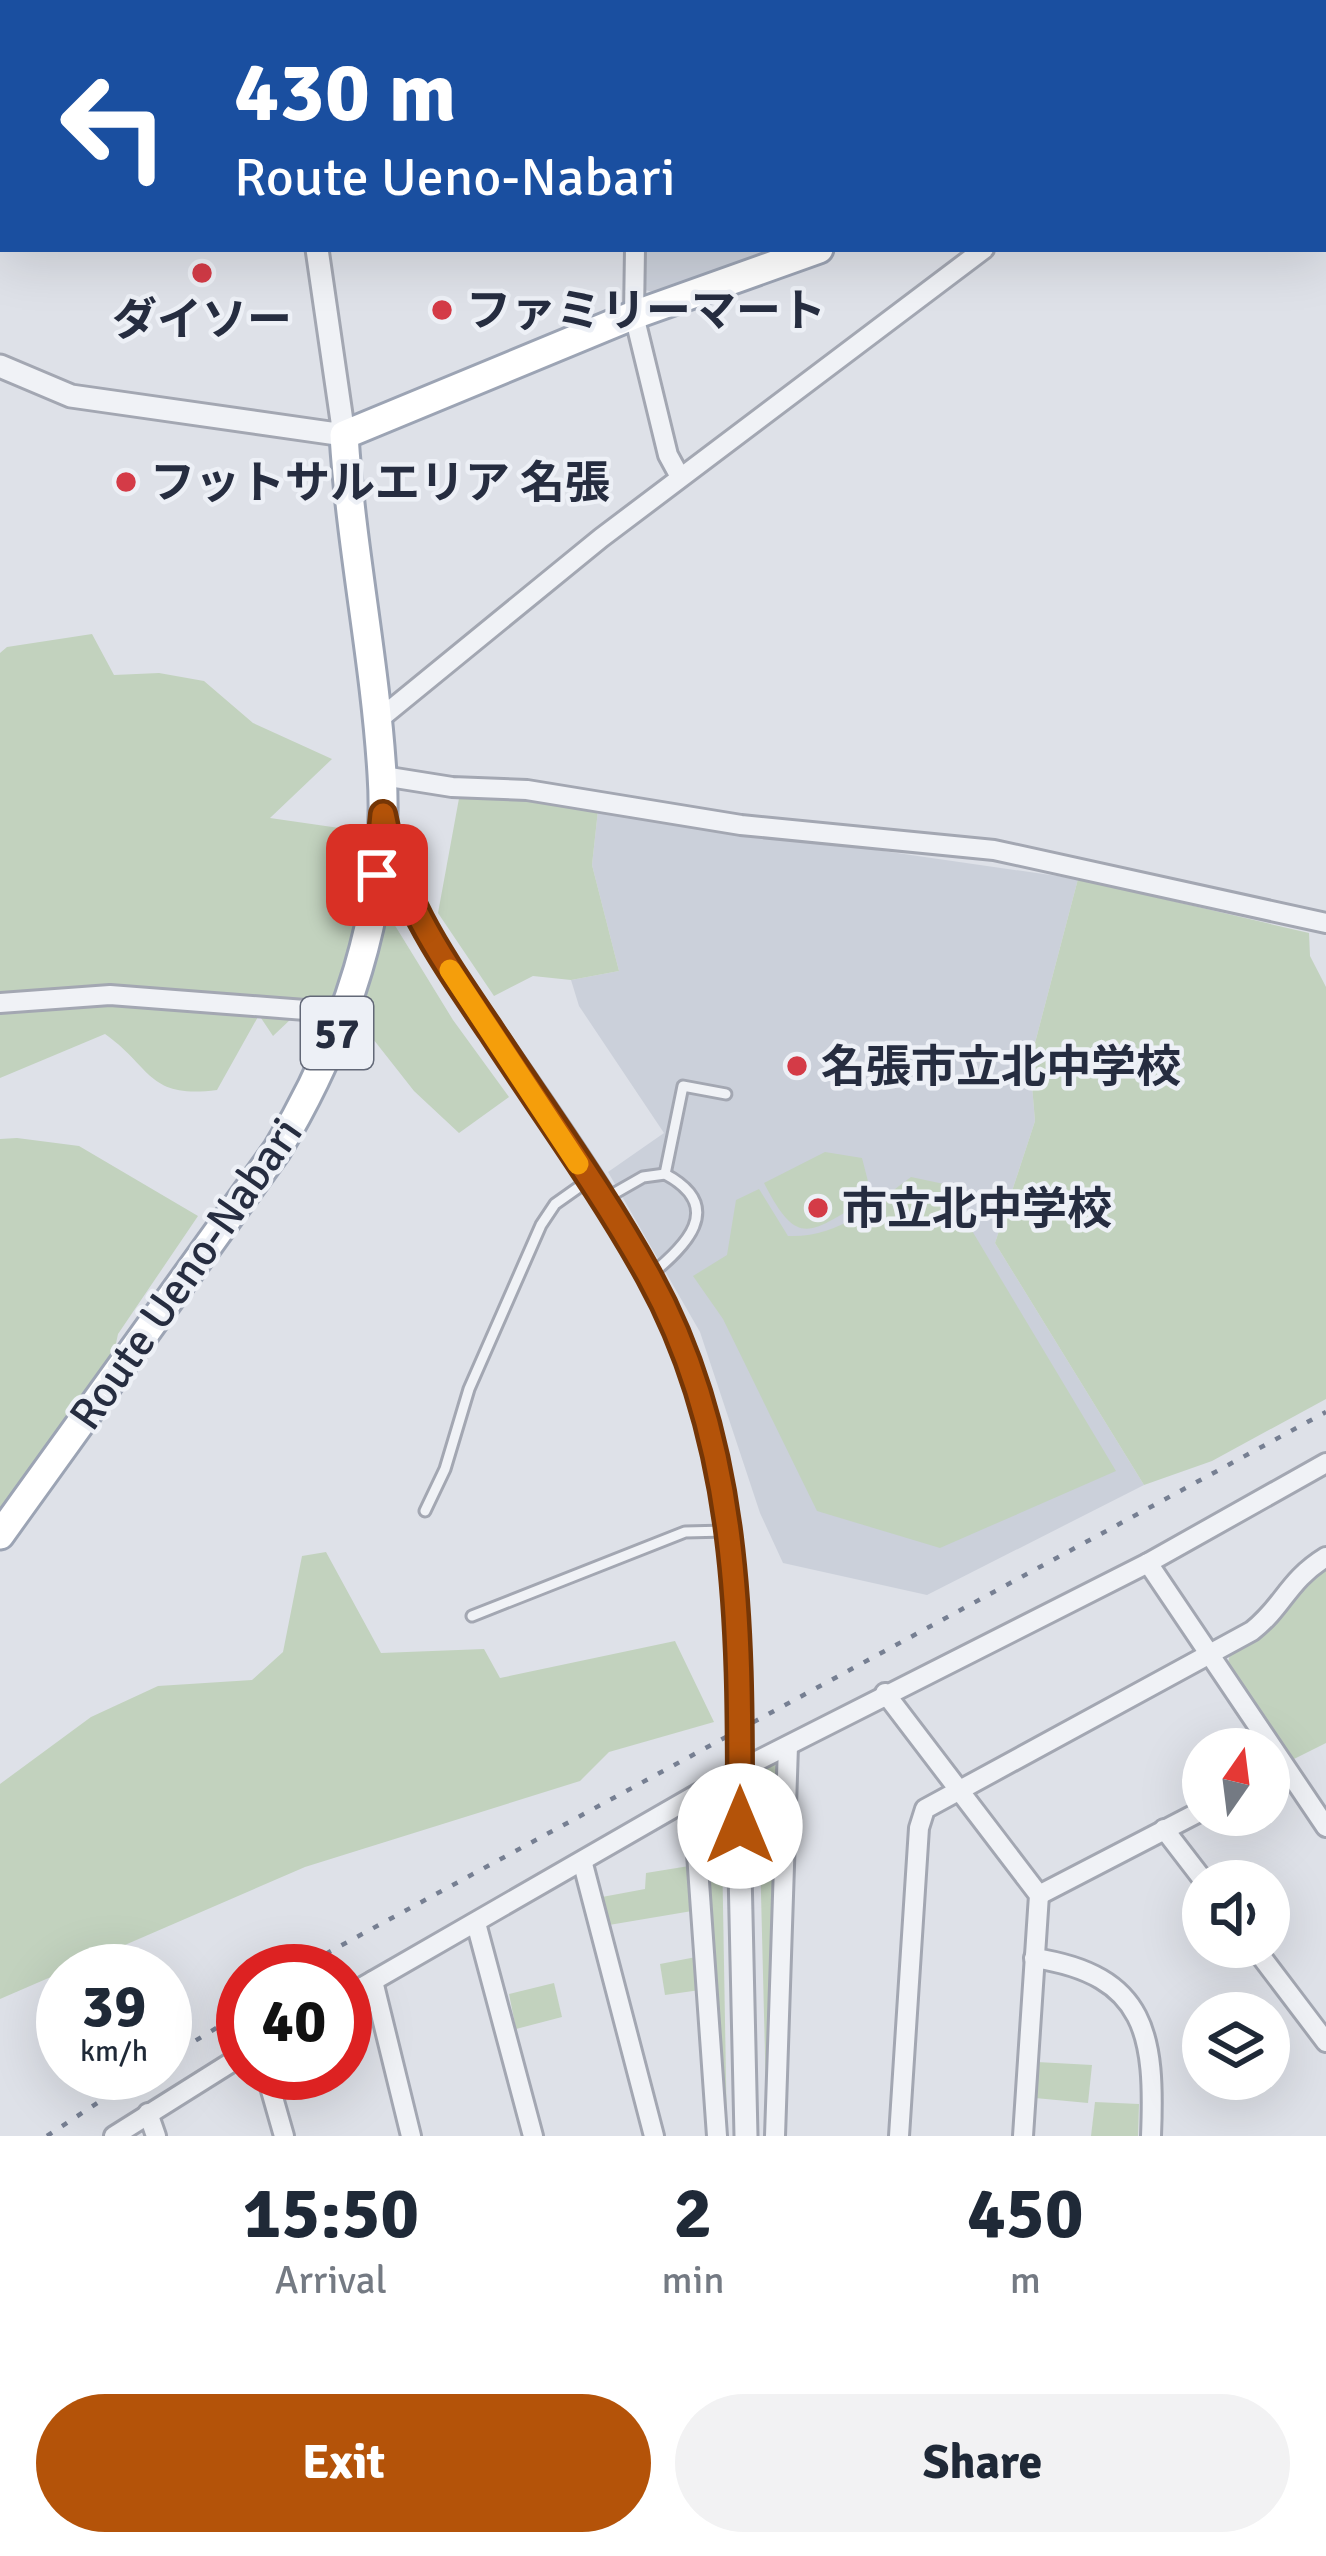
<!DOCTYPE html>
<meta charset="utf-8">
<style>
:root{--surface:#fff;--page:#f2f2f3;--text:#1f2937;--muted:#747a83;--accent:#b45309}
body{margin:0;font-family:Signika,"Noto Sans JP",sans-serif;background:var(--page);color:var(--text);height:100vh;display:flex;flex-direction:column;font-size:45px;white-space:nowrap}
*{box-sizing:border-box;margin:0}
p{font-size:39px;color:var(--muted)}
.icon{flex:none;width:66px;height:66px;fill:none;stroke:currentColor;stroke-width:2;stroke-linecap:round;stroke-linejoin:round}
.map{position:relative;height:2136px;overflow:hidden}
.panel{display:flex;flex-direction:column;background:var(--surface);flex:1}
.panel>*{flex:none}
.hud{position:absolute;left:0px;top:0px;width:1326px;height:252px;box-shadow:0 12px 48px #0002;background:#1a4fa0;color:#fff;overflow:hidden}
.needle{width:78px;rotate:14deg}
.tools{position:absolute;left:1182px;top:1728px;display:grid;gap:24px}
.tools a{display:grid;place-items:center;width:108px;height:108px;border-radius:50%;background:var(--surface);box-shadow:0 12px 48px #0002;font-size:60px}
.speed{position:absolute;left:36px;top:1944px;display:flex;gap:24px;font-size:60px;font-weight:700;text-align:center}
.speed>*{display:grid;place-content:center;width:156px;height:156px;border-radius:50%;background:var(--surface);box-shadow:0 12px 48px #0002;line-height:1}
.speed small{font-size:30px;font-weight:400}
.speed .limit{border:18px solid #d22;background:#fff;color:#111}
.pin{position:absolute;display:grid;place-items:center;width:102px;height:102px;color:#fff;margin:-51px;border-radius:24px;box-shadow:0 6px 18px #0006}
.me{position:absolute;width:132px;margin:-66px;rotate:0deg;stroke-linejoin:round;filter:drop-shadow(0 0 9px #0008)}
.turn{display:flex;align-items:center;gap:42px;height:252px;padding:0 36px;font-size:54px}
.turn .icon{width:156px;height:156px;stroke-width:2.5}
.turn b{display:block;font-size:84px;line-height:102px}
.eta{display:flex;justify-content:space-evenly;align-items:center;height:204px;text-align:center}
.eta b{font-size:72px;font-weight:800;line-height:84px}
.action{display:flex;gap:24px;margin-top:auto;padding:24px 36px}
.action a{flex:1;height:138px;border-radius:72px;background:var(--accent);color:#fff;font-size:48px;font-weight:800;line-height:138px;text-align:center}
.action a+a{background:var(--page);color:var(--text)}
.map>svg:first-child{display:block}
.built{fill:#cbd0da}
.green{fill:#c2d2be}
.lines{fill:none;stroke-linecap:round;stroke-linejoin:round}
.service-casing{stroke:#a3a7b2;stroke-width:15}
.minor-casing{stroke:#a3a7b2;stroke-width:24}
.tertiary-casing{stroke:#a3a7b2;stroke-width:27}
.primary-casing{stroke:#9ca4b4;stroke-width:33}
.service{stroke:#f0f2f6;stroke-width:9}
.minor{stroke:#f0f2f6;stroke-width:18}
.tertiary{stroke:#f0f2f6;stroke-width:21}
.primary{stroke:#fff;stroke-width:27}
.rail{stroke:#767f92;stroke-width:4.5;stroke-dasharray:6 12;stroke-linecap:butt}
.tertiary-bridge-casing{stroke:#a3a7b2;stroke-width:27;stroke-linecap:butt}
.tertiary-bridge{stroke:#f0f2f6;stroke-width:21}
.route-casing{stroke:#753606;stroke-width:30}
.route{stroke:#b45309;stroke-width:21}
.slow{stroke:#f59e0b;stroke-width:21}
.poi-dot{fill:#d43b47;stroke:#edf0f6;stroke-width:4.5}
.labels{text-anchor:middle;stroke-width:9;stroke-linejoin:round;paint-order:stroke}
.shield{fill:#edf0f6;stroke:#626877;stroke-width:3}
.shield-label{font-size:42px;font-weight:bold;fill:#262d40}
.poi-label{font-size:45px;font-weight:bold;fill:#262d40;stroke:#edf0f6;text-anchor:start}
.street-label{font-size:45px;fill:#262d40;stroke:#edf0f6}
</style>
<div class="map">
<svg width="1326" height="2136" viewBox="0 0 1326 2136">
<rect width="100%" height="100%" fill="#dee1e8"/>
<!-- built -->
<g class="built">
<rect x="615" y="0" width="353" height="3"/>
<polygon points="641,249 781,249 657,293 645,290"/>
<polygon points="598,810 1078,879 1030,1062 1035,1121 995,1243 1144,1485 927,1595 783,1563 760,1513 700,1332 608,1172 664,1133 579,1006 571,980 619,971 592,865"/>
</g>
<!-- green -->
<g class="green">
<path d="M92,634l22,41 45,-2 45,8 49,42 79,36 -62,59 104,15 -24,139 -12,26 -27,2 -38,36 -14,-21 -42,75c-70,9 -65,-23 -112,-56l-105,44v-425l7,-6z"/>
<polygon points="460,793 598,810 592,865 619,971 571,980 533,976 494,996 438,913"/>
<polygon points="1078,879 1309,933 1310,956 1326,987 1326,1399 1212,1461 1144,1485 995,1243 1035,1121 1030,1062"/>
<polygon points="391,919 453,1020 509,1097 459,1133 414,1091 355,1016 380,920"/>
<polygon points="17,1138 79,1146 198,1216 118,1334 114,1353 0,1517 0,1139"/>
<path d="M825,1152l37,6 10,39c-60,32 -72,57 -108,-14z"/>
<path d="M911,1177l33,7 172,287 -176,77 -123,-37 -94,-192 -30,-43 34,-21 9,-55 23,-11 29,47c51,2 84,-30 123,-59z"/>
<polygon points="326,1552 381,1653 484,1649 500,1678 675,1641 714,1722 609,1752 580,1781 305,1867 0,1999 0,1784 91,1717 158,1686 252,1680 283,1652 302,1556"/>
<polygon points="1326,1568 1326,1743 1290,1761 1227,1667 1230,1654 1271,1626 1306,1581"/>
<polygon points="773,1764 782,1770 767,2136 758,1772"/>
<polygon points="721,1791 727,2136 702,1807"/>
<polygon points="689,1866 692,1911 609,1925 602,1897 645,1889 646,1873"/>
<polygon points="696,1957 700,1990 665,1995 660,1964"/>
<polygon points="554,1983 562,2017 516,2029 509,1994"/>
<polygon points="1037,2062 1092,2065 1088,2103 1035,2098"/>
<polygon points="1095,2102 1139,2104 1138,2136 1091,2136"/>
</g>
<g class="lines">
<!-- service casing -->
<g class="service-casing">
<g id="service">
<polyline points="499,0 499,3"/>
<polyline points="518,0 518,3"/>
<polyline points="574,0 575,3"/>
<polyline points="590,0 591,3"/>
<polyline points="766,0 766,3"/>
<polyline points="665,1174 683,1086 726,1094"/>
<path d="M608,1197l35,-20 22,-3c62,33 20,73 -16,102"/>
<polyline points="425,1511 445,1469 469,1389 541,1225 555,1204 589,1180"/>
<polyline points="472,1616 685,1532 726,1531"/>
</g>
</g>
<!-- minor casing -->
<g class="minor-casing">
<g id="minor">
<polyline points="610,0 610,3"/>
<polyline points="972,0 972,3"/>
<polyline points="63,3 65,0"/>
<polyline points="0,12 3,5"/>
<polyline points="0,70 3,72"/>
<polyline points="635,249 634,315 668,455 680,477"/>
<polyline points="377,721 601,538 984,249"/>
<polyline points="383,776 452,787 527,790 741,825 994,850 1326,923"/>
<polyline points="0,1003 110,995 344,1013"/>
<polyline points="1148,1563 1326,1827"/>
<polyline points="885,1693 1039,1895 1023,2136"/>
<polyline points="693,1797 717,2136"/>
<polyline points="1164,1829 1204,1881"/>
<polyline points="583,1864 654,2136"/>
<polyline points="1039,1895 1203,1810"/>
<polyline points="476,1923 533,2136"/>
<polyline points="1254,1947 1326,2042"/>
<path d="M1034,1958c114,17 121,79 117,178"/>
<polyline points="373,1981 411,2136"/>
<polyline points="345,1997 741,1769 1148,1563 1326,1463"/>
<polyline points="266,2073 284,2136"/>
<polyline points="148,2113 156,2136"/>
<polyline points="114,2136 243,2055"/>
<polyline points="775,2136 788,1746"/>
<path d="M899,2136l20,-308 6,-19 327,-178c32,-25 35,-50 74,-74"/>
</g>
</g>
<!-- tertiary casing -->
<g class="tertiary-casing">
<g id="tertiary">
<polyline points="285,0 285,3"/>
<polyline points="0,366 71,396 344,435 317,249"/>
<path d="M388,838l14,53 23,39c82,131 196,269 255,410 46,112 56,228 59,348"/>
<polyline points="740,1872 746,2136"/>
</g>
</g>
<!-- primary casing -->
<g class="primary-casing">
<g id="primary">
<polyline points="1297,3 1301,0"/>
<path d="M0,1535l277,-385c67,-111 114,-245 105,-376 -7,-114 -31,-225 -38,-339l290,-120 185,-66"/>
</g>
</g>
<!-- service -->
<use href="#service" class="service"/>
<!-- minor -->
<use href="#minor" class="minor"/>
<!-- tertiary -->
<use href="#tertiary" class="tertiary"/>
<!-- primary -->
<use href="#primary" class="primary"/>
<!-- rail -->
<g class="rail">
<polyline points="294,1971 1326,1412"/>
<polyline points="165,2059 243,2012"/>
<polyline points="47,2136 143,2073"/>
</g>
<!-- tertiary-bridge casing -->
<g class="tertiary-bridge-casing">
<polyline id="tertiary-bridge" points="739,1688 740,1872"/>
</g>
<!-- tertiary-bridge -->
<use href="#tertiary-bridge" class="tertiary-bridge"/>
</g>
<g class="lines">
<!-- route casing -->
<g class="route-casing">
<path id="route" d="M377,875l6,-61c17,87 59,144 108,217 53,81 111,160 158,245 94,170 91,362 91,550"/>
</g>
<!-- route -->
<use href="#route" class="route"/>
<!-- slow -->
<polyline class="slow" points="450,970 578,1164"/>
</g>
<!-- markers -->
<g class="poi-dot">
<circle cx="202" cy="273" r="12"/>
<circle cx="442" cy="310" r="12"/>
<circle cx="126" cy="482" r="12"/>
<circle cx="797" cy="1066" r="12"/>
<circle cx="818" cy="1208" r="12"/>
</g>
<g class="labels">
<!-- shield labels -->
<rect class="shield" x="301" y="997" width="72" height="72" rx="9"/>
<g class="shield-label">
<text x="337" y="1048">57</text>
</g>
<!-- poi labels -->
<g class="poi-label">
<text x="466" y="326">ファミリーマート</text>
<text x="202" y="335" text-anchor="middle">ダイソー</text>
<text x="150" y="498">フットサルエリア 名張</text>
<text x="821" y="1082">名張市立北中学校</text>
<text x="842" y="1224">市立北中学校</text>
</g>
<!-- street labels -->
<g class="street-label">
<text transform="translate(185 1273) rotate(-55)" y="16">Route Ueno-Nabari</text>
</g>
</g>
</svg>
<div class="tools">
<a><svg class="needle" viewBox="-14 -14 28 28"><path d="M0-13l5 13h-10z" fill="#e53935"/><path d="M0 13l5-13h-10z" fill="#747a83"/></svg></a>
<a><svg class="icon" aria-label="sound" viewBox="0 0 24 24"><path d="M4 9h4l5-4v14l-5-4H4zM17 9q2 3 0 6"/></svg></a>
<a><svg class="icon" aria-label="layers" viewBox="0 0 24 24"><path d="M12 4l9 5-9 5-9-5zM3 14l9 5 9-5"/></svg></a>
</div>
<div class="speed"><div>39<small>km/h</small></div><div class="limit">40</div></div>
<div class="pin" style="left:377px;top:875px;background:#d93025"><svg class="icon" aria-label="arrive" viewBox="0 0 24 24"><path d="M6 21V4h12l-3 4 3 4H6"/></svg></div>
<svg class="me" style="left:740px;top:1826px" viewBox="-20 -20 40 40"><circle r="19" fill="#fff"/><path d="M0-13L10 11 0 6-10 11z" fill="#b45309"/></svg>
<div class="hud">
<div class="turn"><svg class="icon" aria-label="left" viewBox="0 0 24 24"><path d="M17 20v-9H6M10 6l-5 5 5 5"/></svg><div><b>430 m</b>Route Ueno-Nabari</div></div>
</div>
</div>
<section class="panel">
<div class="eta">
<div><b>15:50</b><p>Arrival</p></div>
<div><b>2</b><p>min</p></div>
<div><b>450</b><p>m</p></div>
</div>
<div class="action"><a>Exit</a><a>Share</a></div>
</section>
